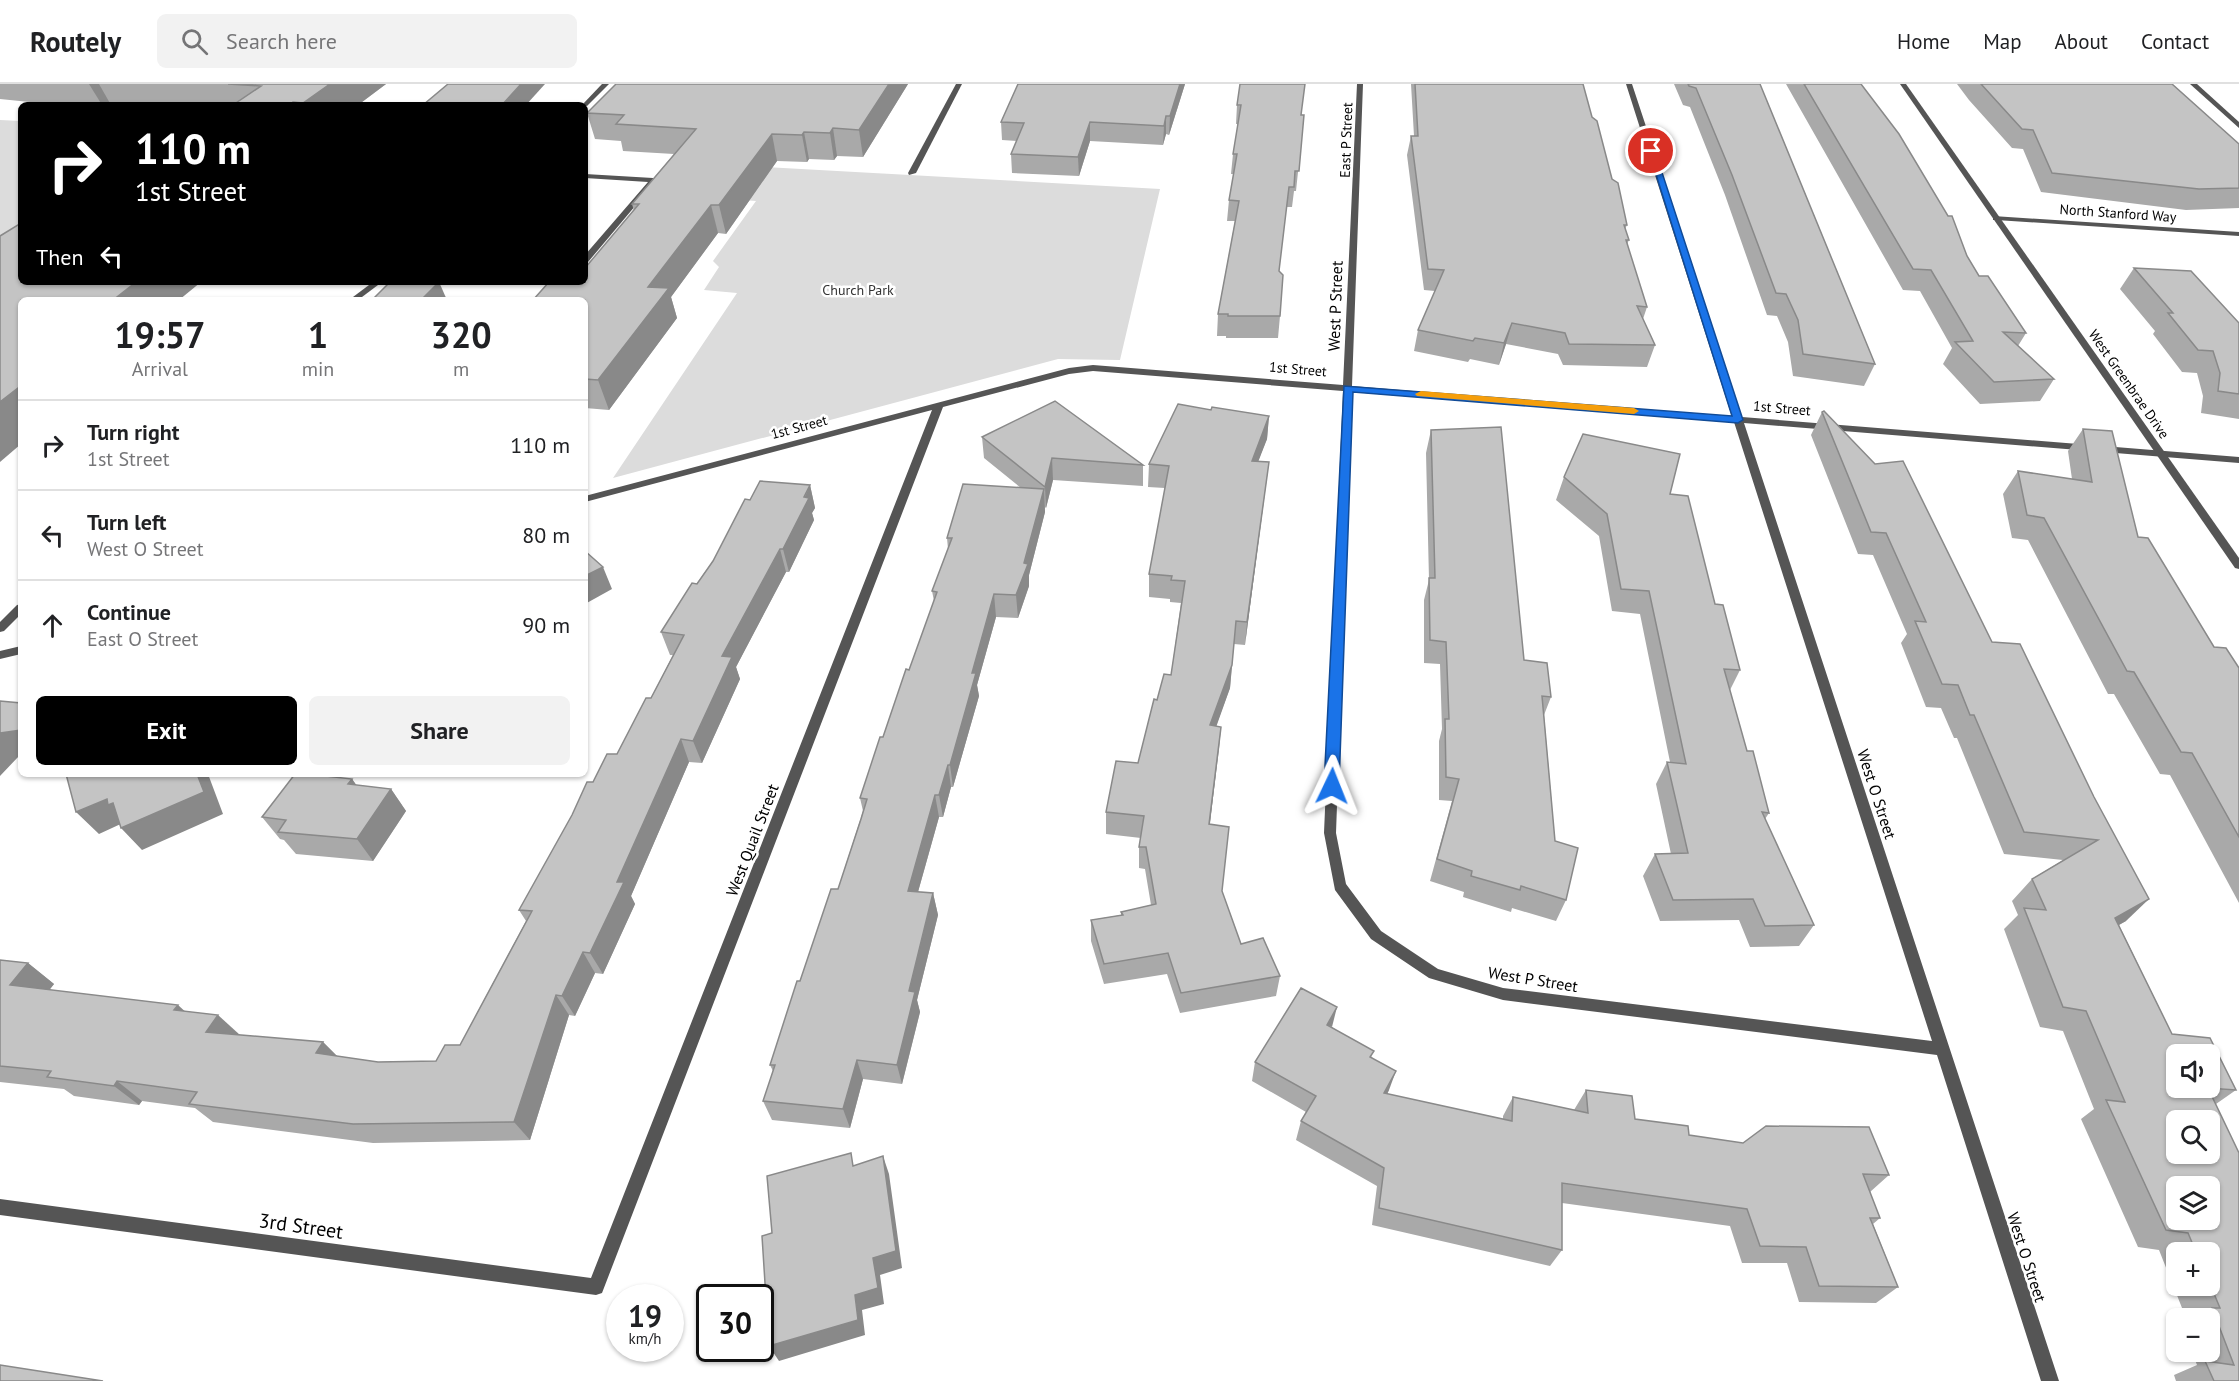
<!DOCTYPE html>
<meta charset="utf-8">
<style>
:root{--surface:#fff;--page:#f2f2f2;--text:#202124;--muted:#757577;--line:#e0e0e0;--accent:#000}
body{margin:0;font-family:"PT Sans",sans-serif;background:var(--page);color:var(--text);height:100vh;display:flex;flex-direction:column;font-size:22px;white-space:nowrap}
*{box-sizing:border-box;margin:0}
p{font-size:20px;color:var(--muted)}
.icon{flex:none;width:33px;height:33px;fill:none;stroke:currentColor;stroke-width:2;stroke-linecap:round;stroke-linejoin:round}
.map{position:relative;flex:1;overflow:hidden}
.details{position:absolute;left:18px;top:213px;width:570px;height:480px;display:flex;flex-direction:column;background:var(--surface);border-radius:9px;box-shadow:0 2px 4px #0004}
.details>*{flex:none}
.banner{position:absolute;left:18px;top:18px;width:570px;height:183px;border-radius:9px;box-shadow:0 2px 4px #0004;background:#000;color:#fff;overflow:hidden}
.fabs{position:absolute;left:2166px;top:960px;display:grid;gap:12px}
.fabs a{display:grid;place-items:center;width:54px;height:54px;border-radius:9px;background:var(--surface);box-shadow:0 2px 4px #0004;font-size:30px}
.speed{position:absolute;left:606px;top:1200px;display:flex;gap:12px;font-size:30px;font-weight:700;text-align:center}
.speed>*{display:grid;place-content:center;width:78px;height:78px;border-radius:50%;background:var(--surface);box-shadow:0 2px 4px #0004;line-height:1}
.speed small{font-size:15px;font-weight:400}
.speed .limit{border:3px solid #111;border-radius:9px;background:#fff;color:#111}
.pin{position:absolute;display:grid;place-items:center;width:51px;height:51px;color:#fff;margin:-26px;border:3px solid #fff;border-radius:50%;box-shadow:0 2px 6px #0007}
.me{position:absolute;width:66px;margin:-33px;rotate:2deg;stroke-linejoin:round;filter:drop-shadow(0 0 4px #0008)}
.turn{display:flex;align-items:center;gap:21px;height:126px;padding:0 18px;font-size:27px}
.turn .icon{width:78px;height:78px;stroke-width:2.5}
.turn b{display:block;font-size:42px;line-height:51px}
.then{display:flex;align-items:center;height:57px;padding:0 18px;background:#0003;gap:12px;font-size:22px}
.eta{display:flex;justify-content:space-evenly;align-items:center;height:102px;text-align:center}
.eta b{font-size:36px;font-weight:600;line-height:42px}
.primary-button{display:flex;gap:12px;margin-top:auto;padding:12px 18px}
.primary-button a{flex:1;height:69px;border-radius:9px;background:var(--accent);color:#fff;font-size:24px;font-weight:600;line-height:69px;text-align:center}
.primary-button a+a{background:var(--page);color:var(--text)}
ul{padding:0;list-style:none}
li{display:flex;align-items:center;gap:18px;height:90px;padding:0 18px;border-top:2px solid var(--line)}
li div{flex:1}
li b{display:block;font-size:22px}
li em{font-style:normal}
header{display:flex;align-items:center;gap:36px;box-sizing:border-box;height:84px;padding:0 30px;background:var(--surface);border-bottom:2px solid var(--line)}
header strong{font-size:28px}
nav{display:flex;gap:33px;margin-inline-start:auto;font-size:21px}
.search{width:420px;height:54px;background:var(--page);display:flex;align-items:center;gap:15px;box-sizing:border-box;padding:0 21px;border-radius:9px;color:var(--muted);font-size:22px}
.map>svg:first-child{display:block}
.green{fill:#dcdcdc}
.lines{fill:none;stroke-linecap:round;stroke-linejoin:round}
.service{fill:#555;fill-rule:evenodd}
.minor{fill:#555;fill-rule:evenodd}
.tertiary{fill:#555;fill-rule:evenodd}
.wall{fill:#a9a9a9;fill-rule:evenodd}
.shaded-wall{fill:#898989}
.building{fill:#c4c4c4;stroke:#898989;stroke-width:1.5;fill-rule:evenodd}
.route{fill:#1a73e8;stroke:#114b97;stroke-width:1.5}
.slow{fill:#f59e0b}
.labels{text-anchor:middle;stroke-width:5;stroke-linejoin:round;paint-order:stroke}
.far-street-label{font-size:14px;fill:#000;stroke:#fff}
.far-park-label{font-size:14px;fill:#333;stroke:#fff}
.street-label{font-size:16px;fill:#000;stroke:#fff}
.near-street-label{font-size:20px;fill:#000;stroke:#fff}
</style>
<header>
<strong>Routely</strong>
<div class="search"><svg class="icon" aria-label="search" viewBox="0 0 24 24"><circle cx="10" cy="10" r="6"/><path d="M15 15l6 6"/></svg>Search here</div>
<nav><a>Home</a><a>Map</a><a>About</a><a>Contact</a></nav>
</header>
<div class="map">
<svg width="2239" height="1297" viewBox="0 0 2239 1297">
<rect width="100%" height="100%" fill="#fff"/>
<!-- green -->
<g class="green">
<polygon points="0,36 21,37 21,216 0,238"/>
<polygon points="765,83 1160,105 1120,276 1058,275 613,394 737,209 704,206 719,183 713,177 756,117 742,116"/>
</g>
<g class="lines">
<!-- service -->
<polygon class="service" points="585,90 653,94 657,96 588,178 585,178 585,171 648,98 585,94"/>
<!-- minor -->
<g class="minor">
<polygon points="602,0 609,0 587,22 582,21"/>
<polygon points="956,0 962,0 916,89 909,91 908,89"/>
<path d="M1357,0h6l-11,302 380,31 -106,-333h6l110,333 497,40v6l-495,-40 315,958h-18l-104,-326 -434,-55 -74,-22 -58,-39 -36,-49 -11,-57 19,-442 -250,-20 -24,3 -126,33 -341,886 -6,2 -596,-80v-16l591,79 341,-868 -347,92v-6l484,-128 24,-3 250,20zM1352,308l382,30 198,619 -429,-53 -65,-19 -57,-38 -35,-47 -10,-51z"/>
<polygon points="2190,0 2197,0 2239,38 2239,44"/>
<polygon points="1993,132 2239,148 2239,152 1996,136 1993,136"/>
<polygon points="373,198 382,198 358,216 349,216"/>
<polygon points="21,520 21,530 4,547 0,548 0,538 17,521"/>
<polygon points="21,562 21,570 0,575 0,567"/>
</g>
<!-- tertiary -->
<polygon class="tertiary" points="1900,0 1906,0 2239,474 2239,485 2235,484"/>
</g>
<!-- wall -->
<g class="wall">
<polygon points="0,0 386,0 358,21 59,21 0,15"/>
<polygon points="908,0 863,73 837,72 834,76 809,75 807,78 777,77 726,150 718,149 671,213 677,234 609,326 585,324 585,198 634,127 632,120 674,70 623,67 621,57 595,55 587,29"/>
<polygon points="1018,0 1185,0 1169,51 1166,50 1163,61 1090,57 1079,92 1012,89 1011,70 1017,57 1002,56 1001,38"/>
<polygon points="1411,0 1583,0 1592,33 1627,141 1625,145 1629,156 1627,160 1647,223 1643,235 1655,261 1647,283 1563,281 1558,270 1506,260 1499,281 1470,275 1468,278 1414,267 1418,246 1435,207 1424,206 1407,71 1411,52 1414,52"/>
<polygon points="1674,0 1760,0 1875,280 1864,302 1793,292 1788,258 1777,232 1767,231 1725,111 1690,23 1683,21"/>
<polygon points="1786,0 1861,0 1967,172 1979,192 2026,249 2018,262 2054,295 2040,317 1980,320 1943,280 1952,264 1920,207 1903,206"/>
<polygon points="1957,0 2172,0 2239,60 2239,124 2186,126 2041,108 2023,65 2012,64 1969,16"/>
<polygon points="1237,21 1304,31 1296,107 1294,107 1292,123 1286,123 1279,187 1280,232 1278,254 1226,254 1226,252 1217,252 1218,230 1235,137 1227,137 1229,116 1234,90 1231,90 1233,70 1238,40 1236,40"/>
<polygon points="2134,184 2239,239 2239,335 2201,329 2203,312 2197,289 2182,288 2153,250 2155,247 2120,205"/>
<polygon points="1211,326 1269,332 1267,355 1258,377 1269,378 1245,561 1234,560 1230,604 1216,642 1221,643 1210,740 1222,807 1241,860 1280,892 1276,912 1180,929 1167,890 1104,900 1091,857 1091,836 1121,831 1121,828 1151,821 1145,785 1139,784 1139,763 1141,754 1106,750 1106,728 1138,679 1157,616 1171,591 1181,519 1170,518 1170,515 1149,513 1149,490 1165,404 1148,403 1149,380"/>
<path d="M1822,328l170,230 102,155 32,124 -7,4 53,109 64,56 -20,14 23,277h-63l-2,-6 23,-10 -5,-13h18v-34h-24l-27,-68 -21,-3 -57,-128 13,-10 -31,-78 -23,-4 -36,-98 14,-14 -6,-14 20,-22 31,-19 -59,-6 -47,-116h-3l-13,-30 -15,-1 -25,-64 6,-9 -34,-79 -15,-1 -47,-119zM2176,1168h34v34h-34z"/>
<polygon points="2083,345 2138,453 2214,563 2239,584 2239,819 2170,691 2160,690 2114,610 2108,610 2028,456 2012,454 2003,410 2018,387 2072,395 2068,367"/>
<polygon points="1431,346 1524,576 1551,613 1544,631 1555,757 1566,816 1556,837 1512,824 1511,828 1463,813 1464,808 1430,797 1452,717 1439,716 1439,657 1442,645 1440,580 1424,579 1424,516 1429,496 1426,369"/>
<polygon points="982,353 1143,381 1143,402 1053,396 1046,424 1045,423 1045,428 1029,491 1029,502 1018,534 996,533 977,601 979,612 953,703 951,703 943,733 939,733 918,808 933,809 938,831 917,916 920,928 902,1000 863,995 850,1044 772,1036 763,1017 773,987 770,981 800,897 838,805 863,727 860,714 909,586 934,517 932,507 948,465 947,454 1021,404 984,374"/>
<polygon points="1564,393 1670,410 1715,520 1740,586 1730,606 1747,667 1769,729 1765,735 1814,841 1799,862 1750,863 1739,836 1660,837 1643,792 1655,770 1671,770 1656,700 1667,678 1670,678 1640,530 1612,527 1599,452 1556,416"/>
<polygon points="810,401 815,424 812,429 814,436 789,488 786,488 736,583 740,595 702,679 689,678 631,812 635,820 603,890 595,889 575,932 569,931 530,1056 373,1059 213,1038 195,1024 142,1017 139,1021 74,1012 64,1005 0,998 0,876 28,879 54,900 49,906 185,927 240,951 323,958 337,972 378,978 436,977 460,961 526,837 519,826 593,698 617,670 651,614 673,571 670,571 661,548 713,477"/>
<polygon points="352,695 356,701 391,705 406,727 373,777 296,770 284,756 280,755 262,733"/>
<polygon points="1332,943 1372,973 1389,1006 1387,1010 1503,1035 1503,1032 1513,1013 1574,1026 1586,1006 1635,1035 1689,1051 1889,1091 1870,1108 1880,1134 1873,1140 1898,1203 1876,1219 1799,1218 1787,1179 1742,1179 1730,1142 1562,1119 1562,1166 1550,1182 1372,1141 1377,1102 1296,1056 1301,1037 1306,1028 1252,997 1255,978"/>
</g>
<!-- shaded-wall -->
<g class="shaded-wall">
<polygon points="89,0 99,0 111,21 102,21"/>
<polygon points="330,0 386,0 358,21 304,21 303,19"/>
<polygon points="521,0 545,0 526,21 502,21"/>
<polygon points="889,0 908,0 863,73 859,46"/>
<polygon points="1180,0 1185,0 1169,51 1170,32"/>
<polygon points="1166,32 1166,50 1163,61 1164,42"/>
<polygon points="1090,38 1090,57 1079,92 1078,73"/>
<polygon points="833,44 837,72 834,76 830,49"/>
<polygon points="804,48 809,75 807,78 802,51"/>
<polygon points="772,50 777,77 726,150 719,121"/>
<polygon points="711,121 718,149 671,213 677,234 609,326 598,296 648,203"/>
<polygon points="136,198 201,198 179,216 113,216"/>
<polygon points="439,198 447,216 421,216"/>
<polygon points="1512,239 1506,260 1499,281 1504,259"/>
<polygon points="18,304 21,308 21,360 0,378 0,318"/>
<polygon points="1269,332 1267,355 1250,399 1252,377"/>
<polygon points="1052,374 1053,396 1046,424 1045,403"/>
<polygon points="1269,378 1266,400 1245,561 1247,538"/>
<polygon points="810,401 815,424 812,429 814,436 789,488 783,465"/>
<polygon points="1044,405 1045,428 1029,491 1029,502 1018,534 1016,511"/>
<polygon points="780,465 786,488 736,583 740,595 702,679 693,657 722,572"/>
<polygon points="603,483 612,505 585,520 585,492"/>
<polygon points="994,510 996,533 977,601 979,612 953,703 950,681 972,589"/>
<polygon points="1232,581 1230,604 1209,663 1210,641"/>
<polygon points="1221,643 1219,665 1207,762 1209,740"/>
<polygon points="21,646 21,672 19,672 0,692 0,649"/>
<polygon points="681,655 689,678 631,812 635,820 603,890 590,869 617,798"/>
<polygon points="948,681 951,703 943,733 939,711"/>
<polygon points="197,690 208,690 223,730 142,766 121,744 125,738 99,750 76,728 107,715"/>
<polygon points="352,695 368,717 348,700"/>
<polygon points="391,705 406,727 373,777 357,755"/>
<polygon points="935,711 939,733 912,829 908,807"/>
<polygon points="933,809 938,831 917,916 920,928 902,1000 897,981 909,907"/>
<polygon points="2149,815 2126,837 2093,855 2115,834"/>
<polygon points="583,868 595,889 575,932 562,912"/>
<polygon points="28,879 54,900 37,922 10,901"/>
<polygon points="556,911 569,931 530,1056 514,1038"/>
<polygon points="178,921 200,941 174,926"/>
<polygon points="1337,923 1332,943 1327,941"/>
<polygon points="218,931 240,951 206,948"/>
<polygon points="323,958 343,978 316,969"/>
<polygon points="857,976 863,995 850,1044 843,1025"/>
<polygon points="1396,987 1389,1006 1378,1028 1384,1009"/>
<polygon points="117,997 142,1017 139,1021 114,1002"/>
<polygon points="883,1072 889,1090 902,1184 880,1191 884,1220 862,1226 865,1251 779,1277 769,1262 855,1211 873,1174"/>
</g>
<!-- building -->
<g class="building">
<polygon points="228,0 330,0 303,19 293,18 289,21 233,21 261,2"/>
<polygon points="448,0 521,0 502,21 423,21"/>
<polygon points="616,0 889,0 859,46 833,44 830,49 804,48 802,51 772,50 719,121 711,121 648,203 669,204 598,296 585,295 585,216 533,216 549,198 585,198 585,184 639,120 632,120 696,45 616,40 624,31 587,29"/>
<polygon points="1018,0 1180,0 1170,32 1166,32 1164,42 1090,38 1078,73 1011,70 1024,39 1001,38"/>
<polygon points="1240,0 1305,0 1301,31 1304,31 1299,87 1295,87 1294,103 1289,103 1279,187 1283,191 1280,232 1228,232 1228,230 1218,230 1239,117 1229,116 1237,70 1233,70 1241,21 1237,21"/>
<polygon points="1415,0 1583,0 1592,33 1597,37 1612,95 1618,99 1627,141 1624,141 1629,156 1626,156 1647,223 1637,222 1655,261 1569,260 1565,249 1512,239 1504,259 1475,254 1473,257 1418,246 1444,186 1428,185 1411,52 1418,52"/>
<polygon points="1688,0 1760,0 1875,280 1803,270 1798,236 1786,210 1776,209 1732,91 1696,4 1689,2"/>
<polygon points="1804,0 1861,0 1899,50 1948,132 1952,132 1967,172 1979,192 1988,192 2026,249 2003,248 2054,295 1994,298 1955,258 1973,257 1931,186 1913,185"/>
<polygon points="1981,0 2172,0 2239,60 2239,104 2199,105 2052,89 2033,46 2022,45"/>
<polygon points="21,139 21,198 136,198 113,216 21,216 21,304 18,304 0,318 0,152"/>
<polygon points="2134,184 2191,187 2239,239 2239,310 2218,307 2220,289 2213,267 2198,266 2168,229 2173,229"/>
<polygon points="390,198 439,198 421,216 372,216"/>
<polygon points="1055,317 1143,381 1052,374 1045,403 982,353"/>
<polygon points="1178,320 1211,326 1212,323 1269,332 1252,377 1269,378 1247,538 1236,537 1232,581 1210,641 1221,643 1209,740 1229,743 1222,807 1241,860 1263,854 1280,892 1181,909 1168,869 1104,880 1091,836 1123,831 1121,828 1156,820 1146,763 1139,763 1144,732 1106,728 1116,677 1138,679 1154,615 1157,616 1164,590 1171,591 1185,497 1171,496 1172,492 1149,490 1169,382 1149,380"/>
<path d="M1824,327l51,53 28,-3 89,181 28,2 74,153 55,102 -34,19 57,116 38,4 26,52 -28,-2 31,65v228h-25l-9,-20 29,4 -22,-57h8l-10,-24v-32h-14l-8,-19 -22,-3 -60,-130 19,2 -39,-91 -23,-4 -39,-99 22,2 -14,-31 66,-39 -74,-8 -50,-117h-4l-12,-30 -16,-1 -27,-63 11,1 -40,-89 -15,-1 -49,-120zM2176,970h34v34h-34zM2176,1036h34v34h-34zM2176,1102h34v34h-34z"/>
<polygon points="1501,343 1524,576 1547,579 1551,613 1542,612 1555,757 1578,764 1566,816 1521,802 1520,806 1471,792 1472,787 1437,775 1459,695 1446,693 1445,635 1449,635 1446,558 1430,556 1429,494 1435,494 1431,346"/>
<polygon points="2083,345 2112,347 2138,453 2148,454 2214,563 2226,564 2239,584 2239,753 2192,669 2181,668 2134,588 2127,587 2044,434 2027,431 2018,387 2092,398"/>
<polygon points="1583,350 1680,370 1670,410 1688,412 1715,520 1723,521 1740,586 1724,585 1747,667 1753,667 1769,729 1762,728 1814,841 1765,842 1753,815 1673,816 1655,770 1688,769 1667,678 1686,680 1649,507 1621,505 1607,430 1564,393"/>
<polygon points="760,397 810,401 804,413 809,414 783,465 780,465 722,572 732,573 693,657 681,655 617,798 624,798 590,869 583,868 562,912 556,911 514,1038 353,1040 189,1020 197,1008 117,997 114,1002 47,993 51,987 0,982 0,876 28,879 10,901 178,921 174,926 218,931 206,948 323,958 316,969 378,978 436,977 445,961 460,961 532,827 519,826 572,731 587,698 593,698 607,670 617,670 646,614 651,614 684,551 661,548 692,499 697,500 713,477 745,415 750,416"/>
<polygon points="963,400 1044,405 1024,479 1028,480 1016,511 994,510 972,589 976,589 950,681 948,681 939,711 935,711 908,807 933,809 909,907 915,908 897,981 857,976 843,1025 763,1017 775,981 770,981 797,897 800,897 831,805 838,805 861,735 867,715 860,714 880,653 883,653 906,585 909,586 937,508 932,507 952,454 947,454"/>
<polygon points="585,467 603,483 585,492"/>
<polygon points="0,617 21,619 21,646 0,649"/>
<polygon points="66,690 197,690 204,708 121,744 113,719 108,721 107,715 76,728"/>
<polygon points="295,690 308,690 352,695 348,700 391,705 357,755 278,748 286,736 262,733"/>
<polygon points="1301,904 1337,923 1327,941 1374,967 1370,973 1396,987 1384,1009 1512,1037 1513,1013 1588,1029 1586,1006 1632,1012 1635,1035 1688,1042 1689,1051 1743,1059 1766,1042 1869,1043 1889,1091 1863,1090 1880,1134 1870,1134 1898,1203 1819,1202 1806,1163 1760,1162 1747,1125 1562,1099 1562,1166 1379,1124 1384,1084 1301,1037 1316,1012 1255,978"/>
<polygon points="851,1069 853,1082 883,1072 896,1167 873,1174 878,1204 855,1211 858,1236 769,1262 762,1152 772,1149 767,1092"/>
<polygon points="0,1281 103,1297 0,1297"/>
</g>
<!-- route -->
<polygon class="route" points="1648,65 1655,67 1743,336 1738,339 1353,308 1339,702 1337,706 1327,706 1324,702 1344,302 1732,332"/>
<!-- slow -->
<polygon class="slow" points="1421,307 1634,324 1639,327 1634,330 1417,312 1415,310"/>
<g class="labels">
<!-- far-street labels -->
<g class="far-street-label">
<text transform="translate(1346 56) rotate(-88)" y="5">East P Street</text>
<text transform="translate(2118 129) rotate(4)" y="5">North Stanford Way</text>
<text transform="translate(1298 285) rotate(5)" y="5">1st Street</text>
<text transform="translate(2129 300) rotate(55)" y="5">West Greenbrae Drive</text>
<text transform="translate(1782 324) rotate(5)" y="5">1st Street</text>
<text transform="translate(799 343) rotate(-15)" y="5">1st Street</text>
</g>
<!-- far-park labels -->
<g class="far-park-label">
<text x="858" y="211">Church Park</text>
</g>
<!-- street labels -->
<g class="street-label">
<text transform="translate(1335 222) rotate(-88)" y="6">West P Street</text>
<text transform="translate(1877 710) rotate(72)" y="6">West O Street</text>
<text transform="translate(752 756) rotate(-69)" y="6">West Quail Street</text>
<text transform="translate(1533 895) rotate(9)" y="6">West P Street</text>
<text transform="translate(2027 1173) rotate(72)" y="6">West O Street</text>
</g>
<!-- near-street labels -->
<g class="near-street-label">
<text transform="translate(301 1142) rotate(8)" y="7">3rd Street</text>
</g>
</g>
</svg>
<div class="fabs">
<a><svg class="icon" aria-label="sound" viewBox="0 0 24 24"><path d="M4 9h4l5-4v14l-5-4H4zM17 9q2 3 0 6"/></svg></a>
<a><svg class="icon" aria-label="search" viewBox="0 0 24 24"><circle cx="10" cy="10" r="6"/><path d="M15 15l6 6"/></svg></a>
<a><svg class="icon" aria-label="layers" viewBox="0 0 24 24"><path d="M12 4l9 5-9 5-9-5zM3 14l9 5 9-5"/></svg></a>
<a>+</a>
<a>−</a>
</div>
<div class="speed"><div>19<small>km/h</small></div><div class="limit">30</div></div>
<div class="pin" style="left:1651px;top:67px;background:#d93025"><svg class="icon" aria-label="arrive" viewBox="0 0 24 24"><path d="M6 21V4h12l-3 4 3 4H6"/></svg></div>
<svg class="me" style="left:1332px;top:702px" viewBox="-20 -20 40 40"><path d="M0-17L14 15 0 8-14 15z" fill="#1a73e8" stroke="#fff" stroke-width="4"/></svg>
<div class="banner">
<div class="turn"><svg class="icon" aria-label="right" viewBox="0 0 24 24"><path d="M7 20v-9h11M14 6l5 5-5 5"/></svg><div><b>110 m</b>1st Street</div></div>
<div class="then">Then<svg class="icon" aria-label="left" viewBox="0 0 24 24"><path d="M17 20v-9H6M10 6l-5 5 5 5"/></svg></div>
</div>
<section class="details">
<div class="eta">
<div><b>19:57</b><p>Arrival</p></div>
<div><b>1</b><p>min</p></div>
<div><b>320</b><p>m</p></div>
</div>
<ul>
<li><svg class="icon" aria-label="right" viewBox="0 0 24 24"><path d="M7 20v-9h11M14 6l5 5-5 5"/></svg><div><b>Turn right</b><p>1st Street</p></div><em>110 m</em></li>
<li><svg class="icon" aria-label="left" viewBox="0 0 24 24"><path d="M17 20v-9H6M10 6l-5 5 5 5"/></svg><div><b>Turn left</b><p>West O Street</p></div><em>80 m</em></li>
<li><svg class="icon" aria-label="ahead" viewBox="0 0 24 24"><path d="M12 20V5M6 11l6-6 6 6"/></svg><div><b>Continue</b><p>East O Street</p></div><em>90 m</em></li>
</ul>
<div class="primary-button"><a>Exit</a><a>Share</a></div>
</section>
</div>
